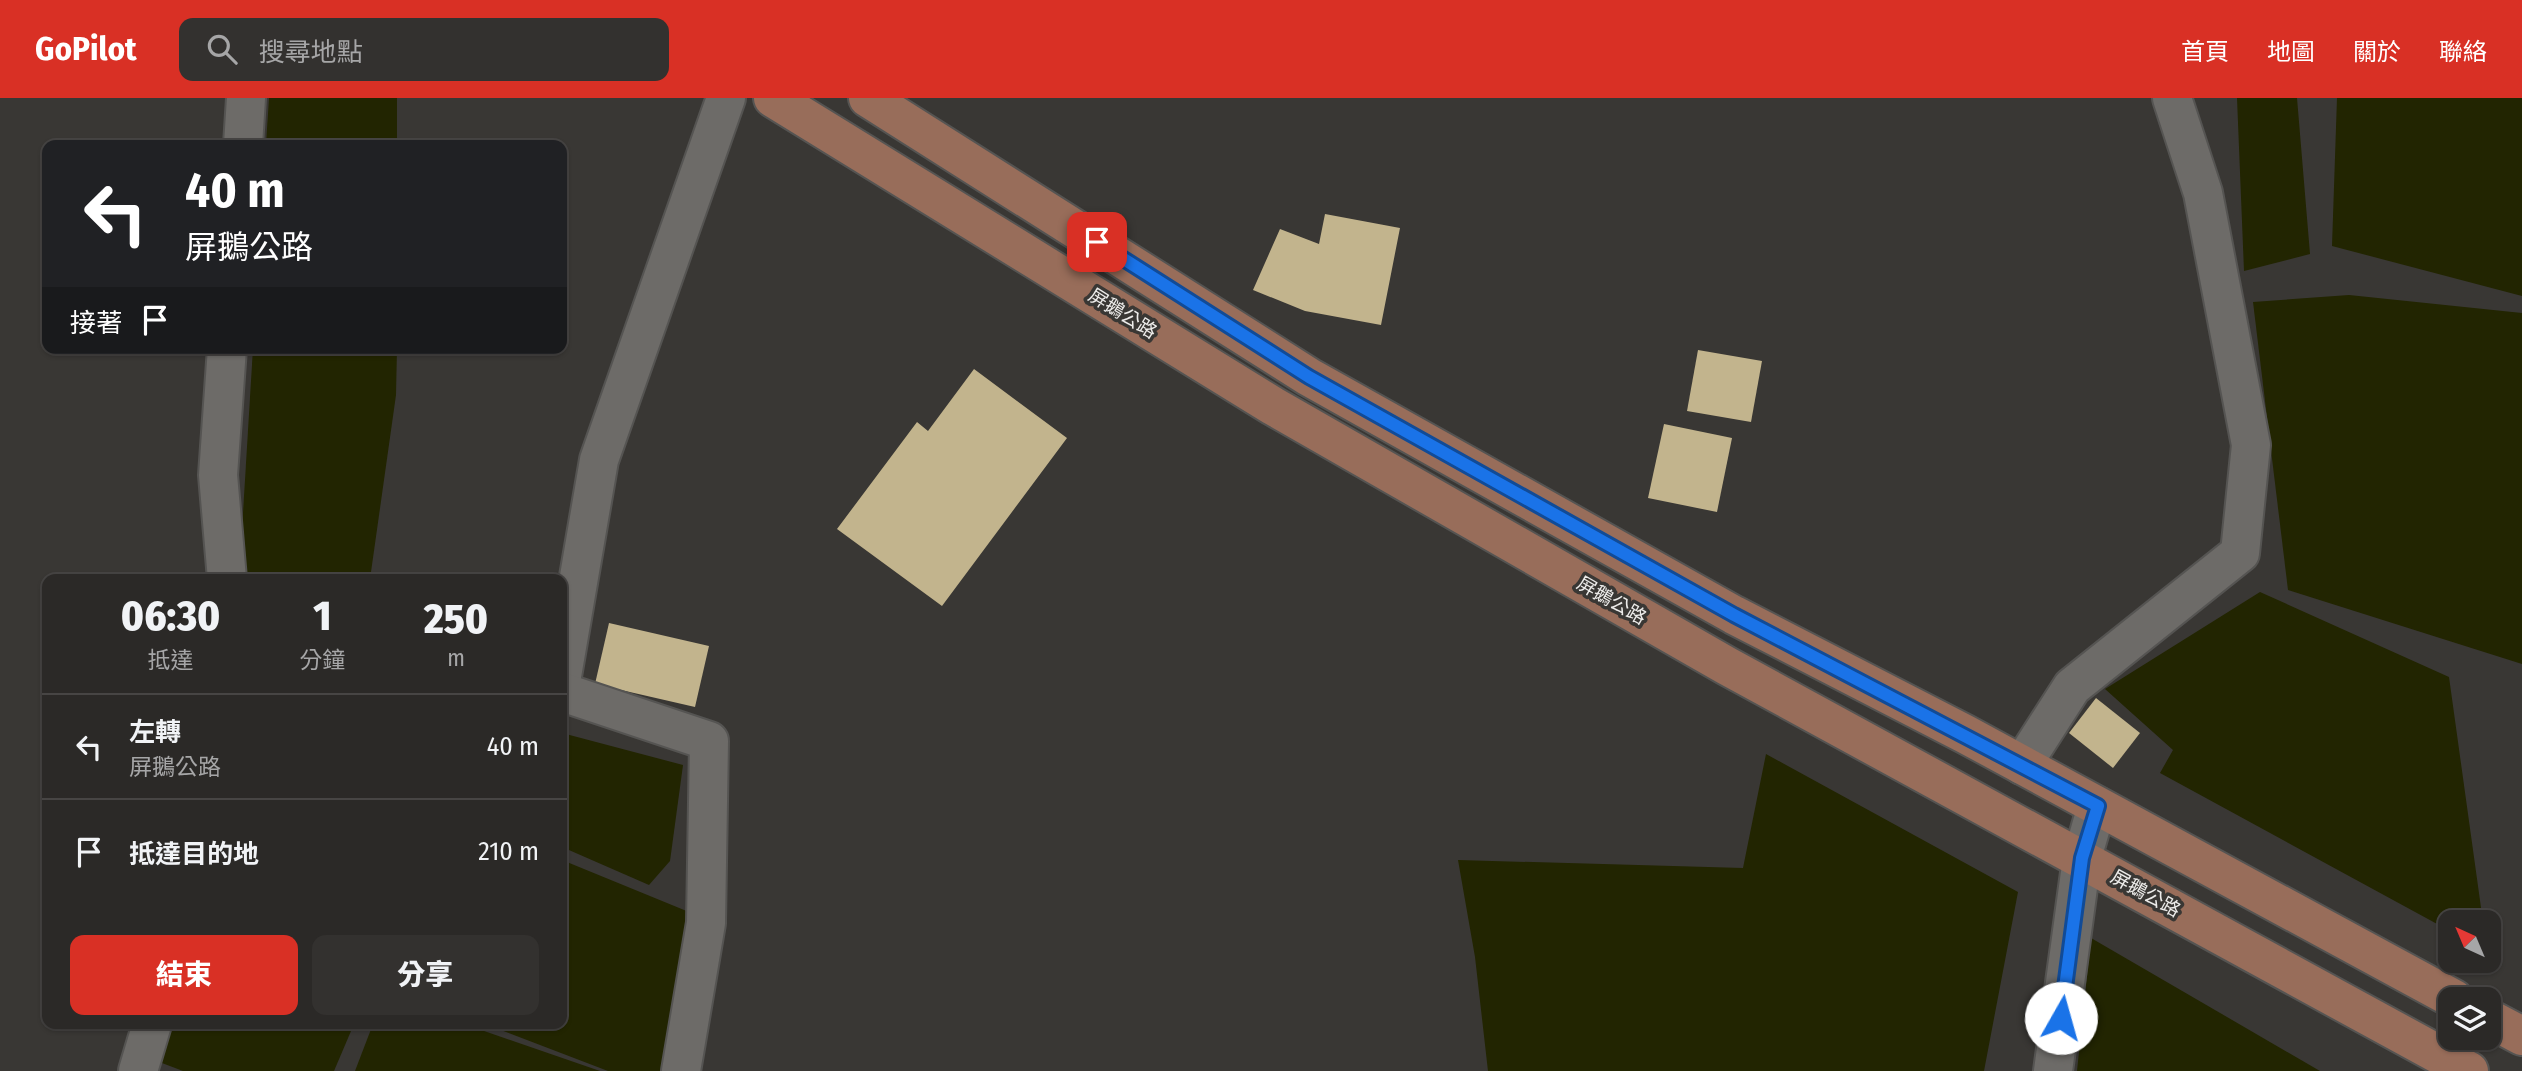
<!DOCTYPE html>
<html lang="zh-TW">
<meta charset="utf-8">
<style>
:root{--surface:#2b2927;--page:#33312f;--text:#f1f3f6;--muted:#a6a6a7;--line:#474544;--accent:#d93025}
body{margin:0;font-family:"Fira Sans Condensed","Noto Sans TC",sans-serif;background:var(--page);color:var(--text);height:100vh;display:flex;flex-direction:column;font-size:26px;white-space:nowrap}
*{box-sizing:border-box;margin:0}
p{font-size:23px;color:var(--muted)}
.icon{flex:none;width:38px;height:38px;fill:none;stroke:currentColor;stroke-width:2;stroke-linecap:round;stroke-linejoin:round}
.map{position:relative;flex:1;overflow:hidden}
.drawer{position:absolute;left:42px;top:476px;width:525px;height:455px;display:flex;flex-direction:column;background:var(--surface);border-radius:14px;box-shadow:0 2px 5px #0004,0 0 0 2px var(--line)}
.drawer>*{flex:none}
.banner{position:absolute;left:42px;top:42px;width:525px;height:214px;border-radius:14px;box-shadow:0 2px 5px #0004,0 0 0 2px var(--line);background:#202124;color:#fff;overflow:hidden}
.needle{width:46px;rotate:316deg}
.buttons{position:absolute;left:2438px;top:812px;display:grid;gap:14px}
.buttons a{display:grid;place-items:center;width:63px;height:63px;border-radius:14px;background:var(--surface);box-shadow:0 2px 5px #0004,0 0 0 2px var(--line);font-size:35px}
.pin{position:absolute;display:grid;place-items:center;width:60px;height:60px;color:#fff;margin:-30px;border-radius:14px;box-shadow:0 4px 10px #0006}
.me{position:absolute;width:77px;margin:-38px;rotate:7deg;stroke-linejoin:round;filter:drop-shadow(0 0 5px #0008)}
.turn{display:flex;align-items:center;gap:24px;height:147px;padding:0 28px;font-size:32px}
.turn .icon{width:91px;height:91px;stroke-width:2.5}
.turn b{display:block;font-size:49px;line-height:60px}
.then{display:flex;align-items:center;height:66px;padding:0 28px;background:#0003;gap:14px;font-size:26px}
.eta{display:flex;justify-content:space-evenly;align-items:center;height:119px;text-align:center}
.eta b{font-size:42px;font-weight:800;line-height:49px}
.primary-button{display:flex;gap:14px;margin-top:auto;padding:14px 28px}
.primary-button a{flex:1;height:80px;border-radius:14px;background:var(--accent);color:#fff;font-size:28px;font-weight:800;line-height:80px;text-align:center}
.primary-button a+a{background:var(--page);color:var(--text)}
ul{padding:0;list-style:none}
li{display:flex;align-items:center;gap:21px;height:105px;padding:0 28px;border-top:2px solid var(--line)}
li div{flex:1}
li b{display:block;font-size:26px}
li em{font-style:normal}
header{display:flex;align-items:center;gap:42px;box-sizing:border-box;height:98px;padding:0 35px;background:var(--accent);color:#fff}
header strong{font-size:33px}
nav{display:flex;gap:38px;margin-inline-start:auto;font-size:24px}
.search{width:490px;height:63px;background:var(--page);display:flex;align-items:center;gap:18px;box-sizing:border-box;padding:0 24px;border-radius:14px;color:var(--muted);font-size:26px}
.map>svg:first-child{display:block}
.water{fill:#222501}
.building{fill:#c2b48d}
.lines{fill:none;stroke-linecap:round;stroke-linejoin:round}
.minor-casing{stroke:#555452;stroke-width:42}
.major-casing{stroke:#555452;stroke-width:42}
.minor{stroke:#6d6b68;stroke-width:38}
.major{stroke:#986d5a;stroke-width:38}
.route-casing{stroke:#114b97;stroke-width:18}
.route{stroke:#1a73e8;stroke-width:12}
.labels{text-anchor:middle;stroke-width:7;stroke-linejoin:round;paint-order:stroke}
.street-label{font-size:19px;fill:#edecea;stroke:#393734}
</style>
<header>
<strong>GoPilot</strong>
<div class="search"><svg class="icon" aria-label="search" viewBox="0 0 24 24"><circle cx="10" cy="10" r="6"/><path d="M15 15l6 6"/></svg>搜尋地點</div>
<nav><a>首頁</a><a>地圖</a><a>關於</a><a>聯絡</a></nav>
</header>
<div class="map">
<svg width="2522" height="973" viewBox="0 0 2522 973">
<rect width="100%" height="100%" fill="#393734"/>
<!-- water -->
<g class="water">
<polygon points="269,0 397,0 397,47 266,47"/>
<polygon points="2237,0 2297,0 2310,156 2244,173"/>
<polygon points="2337,0 2522,0 2522,198 2332,148"/>
<polygon points="2349,197 2522,215 2522,566 2288,492 2253,204"/>
<polygon points="253,250 397,250 396,297 370,481 239,481"/>
<polygon points="2260,494 2449,579 2483,824 2450,824 2450,833 2160,675 2173,652 2105,591"/>
<polygon points="562,635 683,667 670,763 649,787 562,749"/>
<polygon points="1766,656 2018,794 1984,973 1488,973 1475,859 1458,762 1743,770"/>
<polygon points="562,762 689,814 682,973 608,973 485,926 562,926"/>
<polygon points="2091,840 2320,973 2077,973"/>
<polygon points="142,926 354,926 334,973 183,973 133,954"/>
<polygon points="373,926 464,926 600,973 355,973"/>
</g>
<!-- building -->
<g class="building">
<polygon points="1325,116 1400,130 1381,227 1305,213 1253,192 1280,131 1319,146"/>
<polygon points="1698,252 1762,263 1751,324 1687,313"/>
<polygon points="974,271 1067,340 942,508 837,431 917,324 928,333"/>
<polygon points="1664,326 1732,340 1717,414 1648,400"/>
<polygon points="609,525 709,548 695,609 595,586"/>
<polygon points="2096,600 2140,635 2113,670 2069,635"/>
</g>
<g class="lines">
<!-- minor casing -->
<g class="minor-casing">
<g id="minor">
<polyline points="243,47 246,0"/>
<polyline points="227,481 218,377 227,250"/>
<polyline points="562,578 599,362 726,0"/>
<polyline points="562,594 709,643 706,825 681,973"/>
<polyline points="2022,667 2072,589 2240,455 2251,347 2203,95 2172,0"/>
<polyline points="138,973 152,926"/>
<polyline points="2053,973 2082,760 2097,708"/>
</g>
</g>
<!-- major casing -->
<g class="major-casing">
<g id="major">
<polyline points="773,0 1273,308 1727,568 2469,973"/>
<polyline points="868,0 1309,279 1734,517 1965,636 2454,901"/>
<polyline points="2488,920 2522,938"/>
</g>
</g>
<!-- minor -->
<use href="#minor" class="minor"/>
<!-- major -->
<use href="#major" class="major"/>
</g>
<g class="lines">
<!-- route casing -->
<g class="route-casing">
<polyline id="route" points="1097,144 1309,279 1734,517 2098,708 2082,760 2061,920"/>
</g>
<!-- route -->
<use href="#route" class="route"/>
</g>
<g class="labels">
<!-- street labels -->
<g class="street-label">
<text transform="translate(1123 215) rotate(32)" y="7">屏鵝公路</text>
<text transform="translate(1612 502) rotate(30)" y="7">屏鵝公路</text>
<text transform="translate(2146 795) rotate(29)" y="7">屏鵝公路</text>
</g>
</g>
</svg>
<div class="buttons">
<a><svg class="needle" viewBox="-14 -14 28 28"><path d="M0-13l5 13h-10z" fill="#e53935"/><path d="M0 13l5-13h-10z" fill="#a6a6a7"/></svg></a>
<a><svg class="icon" aria-label="layers" viewBox="0 0 24 24"><path d="M12 4l9 5-9 5-9-5zM3 14l9 5 9-5"/></svg></a>
</div>
<div class="pin" style="left:1097px;top:144px;background:#d93025"><svg class="icon" aria-label="arrive" viewBox="0 0 24 24"><path d="M6 21V4h12l-3 4 3 4H6"/></svg></div>
<svg class="me" style="left:2061px;top:920px" viewBox="-20 -20 40 40"><circle r="19" fill="#fff"/><path d="M0-13L10 11 0 6-10 11z" fill="#1a73e8"/></svg>
<div class="banner">
<div class="turn"><svg class="icon" aria-label="left" viewBox="0 0 24 24"><path d="M17 20v-9H6M10 6l-5 5 5 5"/></svg><div><b>40 m</b>屏鵝公路</div></div>
<div class="then">接著<svg class="icon" aria-label="arrive" viewBox="0 0 24 24"><path d="M6 21V4h12l-3 4 3 4H6"/></svg></div>
</div>
<section class="drawer">
<div class="eta">
<div><b>06:30</b><p>抵達</p></div>
<div><b>1</b><p>分鐘</p></div>
<div><b>250</b><p>m</p></div>
</div>
<ul>
<li><svg class="icon" aria-label="left" viewBox="0 0 24 24"><path d="M17 20v-9H6M10 6l-5 5 5 5"/></svg><div><b>左轉</b><p>屏鵝公路</p></div><em>40 m</em></li>
<li><svg class="icon" aria-label="arrive" viewBox="0 0 24 24"><path d="M6 21V4h12l-3 4 3 4H6"/></svg><div><b>抵達目的地</b></div><em>210 m</em></li>
</ul>
<div class="primary-button"><a>結束</a><a>分享</a></div>
</section>
</div>
